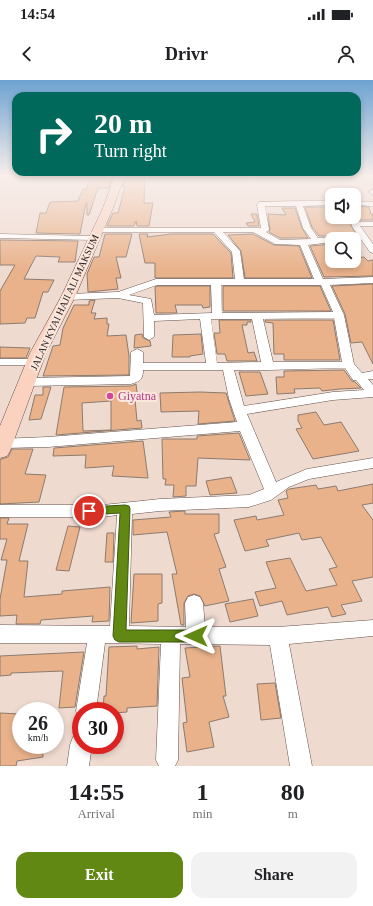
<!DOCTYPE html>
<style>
:root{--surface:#fff;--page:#f2f2f2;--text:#202124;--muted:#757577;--accent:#608813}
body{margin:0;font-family:"Times New Roman",serif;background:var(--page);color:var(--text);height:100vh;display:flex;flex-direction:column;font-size:15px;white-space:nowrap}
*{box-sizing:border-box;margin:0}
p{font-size:13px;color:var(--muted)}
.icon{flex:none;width:22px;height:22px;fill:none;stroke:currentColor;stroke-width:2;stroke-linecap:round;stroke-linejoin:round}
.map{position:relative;height:686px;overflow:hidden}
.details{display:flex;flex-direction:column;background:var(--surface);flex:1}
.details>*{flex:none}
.banner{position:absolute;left:12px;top:12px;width:349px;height:84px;border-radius:12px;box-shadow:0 2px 6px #0003;background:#00695c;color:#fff;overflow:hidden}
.tools{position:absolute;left:325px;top:108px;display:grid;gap:8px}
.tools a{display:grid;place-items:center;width:36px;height:36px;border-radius:8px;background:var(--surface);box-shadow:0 2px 6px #0003;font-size:20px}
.speed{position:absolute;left:12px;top:622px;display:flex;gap:8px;font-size:20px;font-weight:700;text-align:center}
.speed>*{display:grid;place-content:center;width:52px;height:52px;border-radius:50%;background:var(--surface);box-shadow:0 2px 6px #0003;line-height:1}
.speed small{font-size:10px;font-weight:400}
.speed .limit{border:6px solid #d22;background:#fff;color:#111}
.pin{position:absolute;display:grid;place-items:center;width:34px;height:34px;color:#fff;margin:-17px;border:2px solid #fff;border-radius:50%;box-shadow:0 1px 4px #0007}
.me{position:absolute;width:44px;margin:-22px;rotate:270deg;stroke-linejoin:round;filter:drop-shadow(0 0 3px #0008)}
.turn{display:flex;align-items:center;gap:14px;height:84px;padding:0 16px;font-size:18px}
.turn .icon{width:52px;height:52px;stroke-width:2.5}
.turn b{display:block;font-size:28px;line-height:34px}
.eta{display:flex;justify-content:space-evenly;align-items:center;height:68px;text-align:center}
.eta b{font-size:24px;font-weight:600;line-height:28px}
.primary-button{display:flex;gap:8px;margin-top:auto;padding:8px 16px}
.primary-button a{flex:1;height:46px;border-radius:12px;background:var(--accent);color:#fff;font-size:16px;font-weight:600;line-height:46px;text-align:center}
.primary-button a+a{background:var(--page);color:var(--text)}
.status{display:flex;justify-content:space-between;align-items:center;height:28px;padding:0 20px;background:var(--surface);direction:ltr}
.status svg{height:11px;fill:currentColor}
header{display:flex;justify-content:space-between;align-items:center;height:52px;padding:0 16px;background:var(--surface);font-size:18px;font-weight:600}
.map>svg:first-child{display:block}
.building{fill:#e9b28b;stroke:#8c7b6f;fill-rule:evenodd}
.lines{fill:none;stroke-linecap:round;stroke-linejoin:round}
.street-casing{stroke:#64524a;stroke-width:1}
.secondary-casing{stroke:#64524a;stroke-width:1}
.street{fill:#fff;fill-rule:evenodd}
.secondary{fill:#fad2bf;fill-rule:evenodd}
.route{fill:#608813;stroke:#3e580c}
.hotel-dot{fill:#d1479c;stroke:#fce7dd;stroke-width:1.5}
.labels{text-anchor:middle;stroke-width:4;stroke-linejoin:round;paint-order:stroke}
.far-street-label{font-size:10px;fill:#28201d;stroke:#fce7dd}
.hotel-label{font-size:12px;fill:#b23c85;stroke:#fce7dd;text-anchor:start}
</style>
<div class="status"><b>14:54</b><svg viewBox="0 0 49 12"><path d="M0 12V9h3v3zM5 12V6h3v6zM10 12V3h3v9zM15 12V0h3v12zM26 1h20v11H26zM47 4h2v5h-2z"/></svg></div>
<header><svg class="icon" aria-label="back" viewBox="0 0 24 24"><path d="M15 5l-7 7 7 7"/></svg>Drivr<svg class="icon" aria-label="person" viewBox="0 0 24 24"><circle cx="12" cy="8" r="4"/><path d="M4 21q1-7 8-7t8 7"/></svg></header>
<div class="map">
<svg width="373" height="686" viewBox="0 0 373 686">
<rect width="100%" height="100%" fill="#efdad0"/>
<!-- building -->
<g class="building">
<polygon points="89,95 113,95 109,108 98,108 89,135 87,135 87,123 86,123 80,154 36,153 40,133 46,133 50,122 78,121 83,109 87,109"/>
<polygon points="126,95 145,95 144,123 153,123 149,146 137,146 136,141 134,146 107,146 113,133 118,133 125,107 122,107"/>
<polygon points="354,126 369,127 371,134 373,134 373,140 359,140 354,134"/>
<polygon points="305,127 332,127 332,140 348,140 357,156 319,156 312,147"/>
<polygon points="282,128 295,128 302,148 308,158 280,158 269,152 270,150 268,134 286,135"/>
<polygon points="251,134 257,134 259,146 248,146 246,143 255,142"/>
<polygon points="105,154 132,154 126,177 116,177 121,198 116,198 118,209 88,212 87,194 94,177 99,177"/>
<polygon points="139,154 148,154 147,157 171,154 213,154 231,173 233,198 155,198 155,183 145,183"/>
<polygon points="253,154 274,165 299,166 312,198 245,198 241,171 228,155"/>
<polygon points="0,160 78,161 75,182 58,182 60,177 36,176 24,199 54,200 48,212 43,212 35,238 27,238 25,243 0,244 0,211 15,185 0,185"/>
<polygon points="332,164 332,181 354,181 354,178 364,177 368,181 373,180 373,196 324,197 310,166"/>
<polygon points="373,204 373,284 362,262 351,263 345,234 332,206"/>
<polygon points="157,206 210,206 210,227 203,228 202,225 175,225 177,233 156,233 155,207"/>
<polygon points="223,206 320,206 331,231 223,231"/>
<polygon points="95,220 91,233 96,233 94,239 107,238 107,244 109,244 107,256 126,255 129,276 129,295 43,296 53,266 60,265 63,248 74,225 89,225 89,221"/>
<polygon points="219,240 251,240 251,242 247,242 247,245 242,245 248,273 254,272 257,281 227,281 225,274 217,274 214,253 220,253"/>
<polygon points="265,240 333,240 340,280 284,280 284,274 274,274 273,243 265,242"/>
<polygon points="142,254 143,258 150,261 151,266 134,268 135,255"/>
<polygon points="201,254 203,274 190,276 190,277 172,277 173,255"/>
<polygon points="0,267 30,268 26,278 0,278"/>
<polygon points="344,290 352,301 355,302 361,308 340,309 322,311 320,308 294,309 295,313 277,314 276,297 284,297 284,291"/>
<polygon points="239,292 260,292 268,314 246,316"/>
<path d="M136,304l2,15h-3l2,22 4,-1 1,8 -86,7 8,-48 67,-1zM111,321v29l-28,1 -1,-28z"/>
<polygon points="43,307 51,307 41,339 29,340 35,315 43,315"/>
<polygon points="200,312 226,313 235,341 198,344 199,331 161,332 160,313"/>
<polygon points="316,332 324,345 341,342 359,371 313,379 296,349 302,348 298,341 298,335"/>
<polygon points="239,353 250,380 198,378 196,406 186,406 186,416 173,417 174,405 165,405 166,399 163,399 162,359 197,359 197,356"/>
<polygon points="143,361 148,398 112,396 114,386 85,388 86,375 53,376 54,368"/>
<polygon points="12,369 33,369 25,394 46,395 39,422 0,424 0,381 1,379 8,377"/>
<polygon points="231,397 237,413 210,415 206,401"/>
<polygon points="373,404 373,423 362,425 373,440 373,497 352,501 362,521 341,525 346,534 332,537 328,527 287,535 282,521 260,526 255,512 276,508 266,482 290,478 306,511 337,505 329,489 337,487 321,457 302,460 299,453 266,460 269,466 245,471 234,440 256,436 257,440 284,435 278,420 288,418 286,411 289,409 316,405 318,409 336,406 338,411"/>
<polygon points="185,431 185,434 219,434 219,453 214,454 226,487 219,489 229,521 205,526 200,516 194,514 188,516 184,523 184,545 181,545 172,494 177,494 167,452 133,455 133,440 171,437 169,432"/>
<polygon points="0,438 9,438 7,444 28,444 19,481 28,481 24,517 62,514 62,511 110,507 109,541 92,542 93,536 41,540 40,544 16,544 17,535 0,536 0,519 7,480 1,480 7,459 0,459"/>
<polygon points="68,446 80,447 69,491 56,490"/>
<polygon points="107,453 114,453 113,482 105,482"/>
<polygon points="134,494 162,494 162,523 158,524 158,541 131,543"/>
<polygon points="253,519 258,536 230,542 225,524"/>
<polygon points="137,566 137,569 159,567 157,626 127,628 127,632 115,633 115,631 103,631 104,616 106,616 109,567"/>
<polygon points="220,566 226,616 223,616 229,637 209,642 214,667 187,672 183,643 187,642 182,598 190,597 185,568"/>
<polygon points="84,572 75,627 59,628 63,591 11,593 11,595 0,596 0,576"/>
<polygon points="275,603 281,638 261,640 257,604"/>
<polygon points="0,633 21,634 21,665 42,665 43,677 17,681 16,686 0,686"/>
</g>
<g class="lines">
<!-- street casing -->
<g class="street-casing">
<g id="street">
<polygon points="372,110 373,110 373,115 369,112"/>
<path d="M299,121h33v4l-29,1 8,22 7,10h14l3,1h-3v3l-24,3 15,34 50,-2v6l-43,2 14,30 10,49 8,9 11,-2v8h-5l5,6v12l-40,3 -86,14 29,68 31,-13 66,-11v10l-64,11 -20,8 -18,13 -22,7 -89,4 -28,3 -3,112 57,1 -1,-24 3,-6 6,-2 6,2 3,6 2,24h73l95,-7v16l-84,8 23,122h-22l-20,-121 -90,-1 -2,116 -3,6h-16l-3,-6 5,-116 -56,-1 -9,68h-15v8l-2,-1 -3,-7 11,-68h-87v-18l110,1 7,-111 -14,2h-103v-12h103l57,-6 89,-4 15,-6 -24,-58 -192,16 -45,1 -3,-1v-8l48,-2 189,-15 -8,-23 -6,-29h-80c0,10 -3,11 -12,14l-103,2 -4,-1 -2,-3 2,-3 4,-1 102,-2 1,-24 6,-3 6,3v11h63l-6,-44 -46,2v16l-5,3 -5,-3 -1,-34 -25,-5 -50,2 -5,-3 5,-3 50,-2 38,-13h79l-3,-27 -18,-20h-117l-4,-2 1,-2h167l-4,-23 2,-3zM265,126h31l7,22 8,11 -31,1 -14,-8 3,-2zM223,152h30l22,12 25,1 14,34h-70l-4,-28zM157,205h54l1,28 -58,2 -3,-16 -22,-4zM221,205h100l12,27 -111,1zM334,238l8,44h-69l-10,-43zM211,239h41l9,43 -44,1zM345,288l8,12h3l8,10 -31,2 -89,14 -10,-36h34z"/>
<polygon points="354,121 373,122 373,126 354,125"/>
<polygon points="354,135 358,142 373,142 373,146 360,146 373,164 373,173 370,172 353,148 348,137 354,137"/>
<polygon points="0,154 93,156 97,158 93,160 0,158"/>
<polygon points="0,279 34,279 38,280 40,282 38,284 34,285 0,285"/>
<polygon points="81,654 81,665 92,665 89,686 67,686 70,665 73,657"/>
</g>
</g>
<!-- secondary casing -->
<g class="secondary-casing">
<polygon id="secondary" points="115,95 125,95 113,128 75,217 46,273 10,371 7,376 0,378 0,346 30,273 61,217 103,128"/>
</g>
<!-- street -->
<use href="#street" class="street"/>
<!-- secondary -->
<use href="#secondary" class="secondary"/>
</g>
<!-- sky -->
<linearGradient id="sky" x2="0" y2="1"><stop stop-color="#6da3d2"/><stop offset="0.5" stop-color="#f8eeea"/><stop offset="1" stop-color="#f8eeea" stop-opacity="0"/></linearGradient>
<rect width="373" height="191" fill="url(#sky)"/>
<!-- route -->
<polygon class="route" points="125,425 129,426 130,429 126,550 196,550 200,552 202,556 200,560 196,562 119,562 115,560 113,556 120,433 89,435 85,434 83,431 85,428 89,427"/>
<!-- markers -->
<circle class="hotel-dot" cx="110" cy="316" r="4"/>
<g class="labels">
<!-- far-street labels -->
<g class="far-street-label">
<text transform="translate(64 222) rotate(-65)" y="4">JALAN KYAI HAJI ALI MAKSUM</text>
</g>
<!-- hotel labels -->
<g class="hotel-label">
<text x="118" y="320">Giyatna</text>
</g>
</g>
</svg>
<div class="tools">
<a><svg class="icon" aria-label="sound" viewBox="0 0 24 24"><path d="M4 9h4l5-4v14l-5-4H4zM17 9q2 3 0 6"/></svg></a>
<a><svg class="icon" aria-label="search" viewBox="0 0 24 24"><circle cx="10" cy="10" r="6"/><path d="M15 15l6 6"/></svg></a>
</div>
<div class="speed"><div>26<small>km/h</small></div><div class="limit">30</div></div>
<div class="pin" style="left:89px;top:431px;background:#d93025"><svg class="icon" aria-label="arrive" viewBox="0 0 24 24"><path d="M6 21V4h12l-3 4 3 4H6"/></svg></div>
<svg class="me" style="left:196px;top:556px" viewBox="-20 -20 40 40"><path d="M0-17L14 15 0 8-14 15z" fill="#608813" stroke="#fff" stroke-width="4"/></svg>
<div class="banner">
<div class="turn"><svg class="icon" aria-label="right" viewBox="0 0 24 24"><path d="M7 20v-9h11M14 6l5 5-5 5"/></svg><div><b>20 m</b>Turn right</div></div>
</div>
</div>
<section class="details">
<div class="eta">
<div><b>14:55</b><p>Arrival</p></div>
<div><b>1</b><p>min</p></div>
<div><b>80</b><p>m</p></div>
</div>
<div class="primary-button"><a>Exit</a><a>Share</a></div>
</section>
